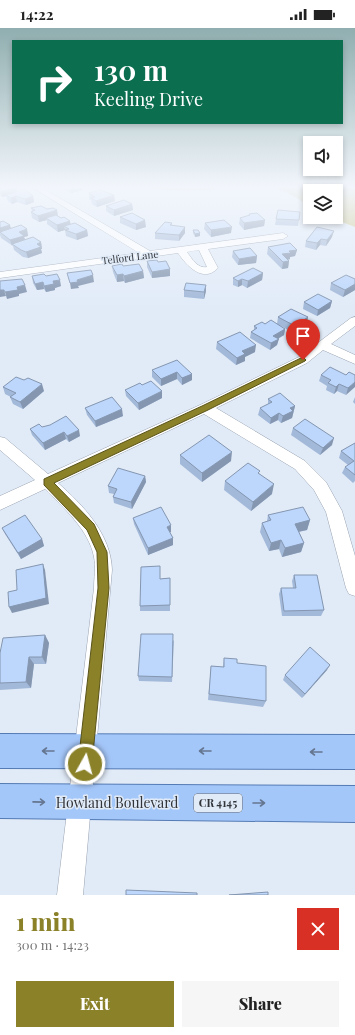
<!DOCTYPE html>
<meta charset="utf-8">
<style>
:root{--surface:#fff;--page:#f6f6f6;--text:#222;--muted:#767676;--accent:#8a8129}
body{margin:0;font-family:"Playfair Display",serif;background:var(--page);color:var(--text);height:100vh;display:flex;flex-direction:column;font-size:15px;white-space:nowrap}
*{box-sizing:border-box;margin:0}
p{font-size:13px;color:var(--muted)}
.icon{flex:none;width:22px;height:22px;fill:none;stroke:currentColor;stroke-width:2;stroke-linecap:round;stroke-linejoin:round}
.map{position:relative;height:867px;overflow:hidden}
.panel{display:flex;flex-direction:column;background:var(--surface);flex:1}
.panel>*{flex:none}
.guide{position:absolute;left:12px;top:12px;width:331px;height:84px;border-radius:0px;box-shadow:0 2px 6px #0003;background:#0b6e4f;color:#fff;overflow:hidden}
.fabs{position:absolute;left:303px;top:108px;display:grid;gap:8px}
.fabs a{display:grid;place-items:center;width:40px;height:40px;border-radius:0px;background:var(--surface);box-shadow:0 2px 6px #0003;font-size:20px}
.pin{position:absolute;display:grid;place-items:center;width:34px;height:34px;color:#fff;margin:-41px -17px;border-radius:50% 50% 50% 0;rotate:-45deg;box-shadow:0 0 4px #0007}
.pin .icon{rotate:45deg}
.me{position:absolute;width:44px;margin:-22px;rotate:7deg;stroke-linejoin:round;filter:drop-shadow(0 0 3px #0008)}
.turn{display:flex;align-items:center;gap:14px;height:84px;padding:0 16px;font-size:18px}
.turn .icon{width:52px;height:52px;stroke-width:2.5}
.turn b{display:block;font-size:28px;line-height:34px}
.round{display:grid;place-items:center;flex:none;width:42px;height:42px;border-radius:0px;background:var(--page)}
.head{display:flex;align-items:center;justify-content:space-between;height:68px;padding:0 16px}
h1{font-size:24px;font-weight:800;line-height:30px;color:var(--accent)}
.action{display:flex;gap:8px;margin-top:auto;padding:8px 16px}
.action a{flex:1;height:46px;border-radius:0px;background:var(--accent);color:#fff;font-size:16px;font-weight:800;line-height:46px;text-align:center}
.action a+a{background:var(--page);color:var(--text)}
.status{display:flex;justify-content:space-between;align-items:center;height:28px;padding:0 20px;background:var(--surface);direction:ltr}
.status svg{height:11px;fill:currentColor}
.map>svg:first-child{display:block}
.green{fill:#c8c27f}
.lines{fill:none;stroke-linecap:round;stroke-linejoin:round}
.street-casing{stroke:#9aa3b0;stroke-width:1}
.primary-casing{stroke:#547bb4;stroke-width:2}
.street{fill:#fff;fill-rule:evenodd}
.primary{fill:#a4c7fa;fill-rule:evenodd}
.wall{fill:#a3b9d9}
.shaded-wall{fill:#8496b0}
.building{fill:#bdd7fc;stroke:#8496b0}
.oneway{stroke:#657690}
.route{fill:#8a8129;stroke:#5a541b}
.labels{text-anchor:middle;stroke-width:3;stroke-linejoin:round;paint-order:stroke}
.far-street-label{font-size:10px;fill:#313439;stroke:#e1ebf8}
.shield{fill:#e1ebf8;stroke:#666b72;stroke-width:1}
.shield-label{font-size:11px;font-weight:bold;fill:#313439}
.near-street-label{font-size:14px;fill:#313439;stroke:#e1ebf8}
</style>
<div class="status"><b>14:22</b><svg viewBox="0 0 49 12"><path d="M0 12V9h3v3zM5 12V6h3v6zM10 12V3h3v9zM15 12V0h3v12zM26 1h20v11H26zM47 4h2v5h-2z"/></svg></div>
<div class="map">
<svg width="355" height="867" viewBox="0 0 355 867">
<rect width="100%" height="100%" fill="#e1ebf8"/>
<!-- green -->
<g class="green">
<path d="M134,158h108c-29,5 -80,6 -108,0z"/>
<path d="M261,158h94v41l-26,-10h7v-26h-26v16c-16,-12 -29,-20 -49,-21z"/>
</g>
<g class="lines">
<!-- street casing -->
<g class="street-casing">
<g id="street">
<path d="M30,158h9l111,65 133,-18 5,3 -5,3 -75,10 10,19c-15,16 -32,-3 -40,-15l-178,25v-6l139,-19zM199,222l8,17c-9,2 -15,-8 -20,-15z"/>
<path d="M355,289v9l-24,18 24,11v9l-32,-14 -16,13 -91,45 89,53 21,21 16,29 13,45v40l-6,-2 -3,-6 -20,-76 -12,-22 -19,-21 -91,-55 -146,69c25,22 53,51 54,87l-29,325h-26l37,-307c0,-10 2,-21 0,-31 -5,-27 -31,-50 -49,-68l-45,21v-14l35,-16 -35,-30v-13l5,1 43,36 152,-69 99,-48 52,-39z"/>
</g>
</g>
<!-- primary casing -->
<g class="primary-casing">
<g id="primary">
<polygon points="0,706 355,707 355,741 0,740"/>
<polygon points="0,756 355,758 355,794 0,790"/>
</g>
</g>
<!-- street -->
<use href="#street" class="street"/>
<!-- primary -->
<use href="#primary" class="primary"/>
</g>
<!-- wall -->
<g class="wall">
<polygon points="0,158 16,159 17,164 33,168 34,174 26,177 17,174 12,176 8,173 6,168 2,169 0,167"/>
<polygon points="60,158 83,158 83,162 71,165 61,159"/>
<polygon points="89,165 115,173 97,179 92,176 91,172 89,171"/>
<polygon points="132,176 133,182 114,188 106,183 106,178"/>
<polygon points="31,180 58,188 71,196 87,202 88,208 77,212 66,208 65,202 58,204 47,196 47,192 39,194 32,190 31,184 32,183"/>
<polygon points="300,184 298,198 275,197 276,191"/>
<polygon points="249,186 265,192 264,198 244,202 239,196 240,190 248,188"/>
<polygon points="120,189 146,199 136,202 120,195"/>
<polygon points="0,194 10,197 11,200 27,201 28,208 24,209 25,211 41,214 42,221 41,221 42,225 28,230 23,229 14,222 13,218 1,210 0,207"/>
<polygon points="172,195 172,197 185,205 179,213 155,211 155,205"/>
<polygon points="205,195 231,205 211,209 204,201"/>
<polygon points="193,202 200,205 200,208 195,209 193,205"/>
<polygon points="332,209 326,218 320,217 316,222 305,219 306,213"/>
<polygon points="268,219 297,222 295,228 290,229 290,231 288,232 289,233 288,240 282,241 267,226"/>
<polygon points="233,223 257,228 256,235 238,237 232,229"/>
<polygon points="147,233 158,234 170,248 152,250 147,239"/>
<polygon points="112,238 123,238 143,243 144,250 125,255 124,253 117,254 113,244"/>
<polygon points="263,245 262,252 247,260 242,257 238,259 233,257 233,250"/>
<polygon points="32,248 46,248 61,258 55,260 55,262 46,264 44,261 37,262 33,255"/>
<polygon points="355,251 355,262 343,269 330,262 331,255"/>
<polygon points="206,257 206,263 204,271 184,269 184,262"/>
<polygon points="332,273 330,280 317,288 303,281 304,274"/>
<polygon points="278,289 307,296 294,305 279,297 285,301 284,307 278,311 277,317 270,322 250,310 251,304 254,302 254,298 265,296 277,296"/>
<polygon points="217,314 255,324 245,329 245,333 236,337 216,321"/>
<polygon points="152,342 192,346 192,352 182,357 177,351 161,358 152,349"/>
<polygon points="321,347 355,347 346,367 337,363 334,366 326,362 327,358 319,353"/>
<polygon points="142,357 162,370 139,382 126,368 125,362"/>
<polygon points="3,359 44,363 23,381 13,376 10,369 11,369 5,366"/>
<polygon points="355,369 355,376 353,374"/>
<polygon points="268,371 295,378 292,390 281,395 278,392 270,396 258,387 260,380 268,376"/>
<polygon points="85,380 123,388 96,399 87,387"/>
<polygon points="42,399 80,408 69,414 66,411 45,422 32,407 30,401"/>
<polygon points="293,400 332,417 320,427 291,407"/>
<polygon points="355,415 355,453 353,455 342,445 345,439 348,437 339,430 341,423"/>
<polygon points="180,427 231,433 202,454 180,436"/>
<polygon points="259,445 272,466 251,483 224,462 225,453"/>
<polygon points="145,448 146,454 132,481 114,475 113,469 114,466 109,465 108,458"/>
<polygon points="268,487 310,492 307,502 299,504 304,515 301,524 282,529 279,521 269,523 260,504 262,495 267,493"/>
<polygon points="133,490 171,504 169,504 173,510 173,517 148,527 134,496"/>
<polygon points="2,500 42,511 44,518 21,531 5,506"/>
<polygon points="160,538 160,551 170,550 170,583 140,583 140,578"/>
<polygon points="294,547 324,582 321,588 282,588 279,566 281,560 293,560 292,553"/>
<polygon points="45,607 49,615 46,636 34,636 31,660 0,662 0,625"/>
<polygon points="174,612 172,654 139,653 138,648"/>
<polygon points="224,630 237,635 266,673 263,679 208,672 211,638 223,639"/>
<polygon points="327,642 302,670 283,652 285,647"/>
</g>
<!-- shaded-wall -->
<g class="shaded-wall">
<polygon points="76,158 83,158 83,162 71,165 70,160"/>
<polygon points="16,159 17,165 2,169 1,163"/>
<polygon points="114,167 115,173 97,179 96,173"/>
<polygon points="16,168 17,174 12,176 11,170"/>
<polygon points="33,168 34,174 26,177 25,171"/>
<polygon points="132,176 133,182 114,188 114,182"/>
<polygon points="57,182 58,188 46,190 47,192 39,194 38,188"/>
<polygon points="145,192 146,199 136,202 136,196"/>
<polygon points="265,192 264,198 244,202 244,195"/>
<polygon points="70,193 71,199 64,198 65,202 58,204 57,197"/>
<polygon points="10,197 11,203 0,204 0,200"/>
<polygon points="185,199 185,205 179,213 179,207"/>
<polygon points="232,199 231,205 211,209 211,202"/>
<polygon points="27,201 28,208 24,209 26,214 12,216 12,218 10,212 19,204"/>
<polygon points="87,202 88,208 77,212 76,206"/>
<polygon points="334,203 332,209 326,218 327,212"/>
<polygon points="200,205 200,208 195,209 195,206"/>
<polygon points="321,211 320,217 316,222 317,215"/>
<polygon points="41,214 42,221 41,221 42,225 28,230 26,224 37,216"/>
<polygon points="297,222 295,228 290,229 290,231 281,233 282,226 289,223"/>
<polygon points="257,228 256,235 238,237 239,231"/>
<polygon points="289,233 288,240 282,241 283,234"/>
<polygon points="170,241 170,248 152,250 152,244"/>
<polygon points="143,243 144,250 125,255 124,248"/>
<polygon points="263,245 262,252 247,260 248,253"/>
<polygon points="123,246 124,253 117,254 117,247"/>
<polygon points="93,247 94,254 78,258 79,260 71,261 70,255 77,252"/>
<polygon points="242,251 242,257 238,259 238,253"/>
<polygon points="60,252 61,258 55,260 55,262 46,264 44,258 53,253"/>
<polygon points="43,254 44,261 37,262 35,256"/>
<polygon points="355,256 355,262 343,269 345,262"/>
<polygon points="25,257 27,264 19,266 19,268 7,271 5,264 17,259"/>
<polygon points="206,257 206,263 204,271 204,264"/>
<polygon points="0,262 4,262 6,268 0,269"/>
<polygon points="332,273 330,280 317,288 318,282"/>
<polygon points="308,289 307,296 294,305 295,298"/>
<polygon points="285,301 284,307 272,314 273,308"/>
<polygon points="279,311 277,317 270,322 271,315"/>
<polygon points="256,317 255,324 245,329 245,333 236,337 237,330 242,323"/>
<polygon points="177,344 177,351 161,358 161,351"/>
<polygon points="192,346 192,352 182,357 182,350"/>
<polygon points="355,354 355,359 346,367 348,360"/>
<polygon points="42,356 44,363 23,381 20,374"/>
<polygon points="339,356 337,363 334,366 336,359"/>
<polygon points="162,363 162,370 139,382 138,375"/>
<polygon points="295,378 292,390 281,395 283,388 290,380"/>
<polygon points="122,381 123,388 96,399 95,393"/>
<polygon points="279,385 278,392 270,396 271,390"/>
<polygon points="79,402 80,408 69,414 67,408"/>
<polygon points="64,404 66,411 45,422 43,415"/>
<polygon points="334,410 332,417 320,427 323,420"/>
<polygon points="232,424 231,433 202,454 202,445"/>
<polygon points="145,448 146,454 132,481 131,474"/>
<polygon points="274,456 272,466 251,483 253,474"/>
<polygon points="310,492 307,502 292,505 295,496"/>
<polygon points="171,497 171,504 167,505 167,499"/>
<polygon points="173,510 173,517 148,527 148,520"/>
<polygon points="42,511 44,518 21,531 18,525"/>
<polygon points="281,512 279,521 269,523 271,515"/>
<polygon points="304,515 301,524 282,529 285,520"/>
<polygon points="43,536 45,542 49,576 12,585 9,579"/>
<polygon points="45,607 49,615 46,636 42,629"/>
<polygon points="29,629 34,636 31,660 26,654"/>
<polygon points="330,637 327,642 302,670 305,666"/>
</g>
<!-- building -->
<g class="building">
<polygon points="0,158 14,158 16,159 1,163 0,163 0,161 3,160 0,160"/>
<polygon points="67,158 76,158 70,160"/>
<polygon points="25,161 33,168 25,171 16,168 11,170 6,167"/>
<polygon points="100,162 114,167 96,173 91,170 95,169 89,165"/>
<polygon points="124,172 132,176 114,182 106,178"/>
<polygon points="41,178 47,181 53,180 57,182 38,188 31,184 35,182 31,180"/>
<polygon points="278,182 300,184 299,192 276,191"/>
<polygon points="132,185 145,192 136,196 120,189"/>
<polygon points="257,185 265,192 244,195 240,190 250,187 249,186"/>
<polygon points="56,187 61,190 64,189 70,193 57,197 46,190"/>
<polygon points="224,192 232,199 211,202 205,195"/>
<polygon points="3,193 10,197 0,200 0,194"/>
<polygon points="165,194 172,195 170,197 185,199 179,207 155,205"/>
<polygon points="75,195 87,202 76,206 65,202 69,201 64,198"/>
<polygon points="21,197 27,201 19,204 24,208 10,212 0,204"/>
<polygon points="317,199 334,203 327,212 321,211 317,215 306,213"/>
<polygon points="193,202 198,202 200,205 195,206"/>
<polygon points="33,209 41,214 37,216 41,219 26,224 21,222 12,216"/>
<polygon points="290,215 297,222 289,223 291,225 282,226 289,233 283,234 268,219"/>
<polygon points="250,220 257,228 239,231 233,223"/>
<polygon points="157,232 158,234 166,233 170,241 152,244 147,233"/>
<polygon points="122,236 123,238 139,236 143,243 124,248 123,246 117,247 112,238"/>
<polygon points="253,240 263,245 248,253 242,251 238,253 233,250"/>
<polygon points="91,242 93,247 77,252 78,254 70,255 67,245"/>
<polygon points="44,246 46,248 57,246 60,252 53,253 54,256 44,258 43,254 35,256 32,248"/>
<polygon points="346,247 355,251 355,256 345,262 331,255"/>
<polygon points="22,251 25,257 17,259 18,262 5,264 4,262 0,262 0,253"/>
<polygon points="186,255 206,257 204,264 184,262"/>
<polygon points="318,266 332,273 318,282 304,274"/>
<polygon points="291,281 308,289 295,298 278,289"/>
<polygon points="271,292 285,301 273,308 279,311 271,315 251,304 257,300 254,298 262,294 265,296"/>
<polygon points="240,304 256,317 242,323 245,326 237,330 217,314"/>
<polygon points="177,332 192,346 182,350 177,344 161,351 152,342"/>
<polygon points="330,339 346,347 349,344 355,347 355,354 348,360 339,356 336,359 328,355 331,352 321,347"/>
<polygon points="16,349 24,352 28,350 42,356 20,374 10,369 16,365 3,359"/>
<polygon points="151,353 162,363 138,375 125,362 140,355 142,357"/>
<polygon points="280,365 295,378 290,380 293,383 283,388 279,385 271,390 260,380 272,374 268,371"/>
<polygon points="112,369 122,381 95,393 85,380"/>
<polygon points="66,388 79,402 67,408 64,404 43,415 30,401 39,396 42,399 50,397"/>
<polygon points="305,391 334,410 323,420 293,400"/>
<polygon points="209,407 232,424 202,445 180,427"/>
<polygon points="355,415 355,447 345,439 354,433 341,423"/>
<polygon points="248,435 260,443 258,445 274,456 253,474 225,453"/>
<polygon points="118,440 145,448 131,474 113,469 117,461 108,458"/>
<polygon points="161,479 171,497 167,499 173,510 148,520 133,490"/>
<polygon points="303,479 310,492 295,496 304,515 285,520 281,512 271,515 262,495 271,492 268,487"/>
<polygon points="25,487 42,511 18,525 2,500"/>
<polygon points="43,536 46,570 9,579 8,564 17,562 16,542"/>
<polygon points="160,538 160,551 170,550 170,577 140,578 141,539"/>
<polygon points="294,547 317,547 324,582 284,583 281,560 296,560"/>
<polygon points="141,606 173,606 172,649 138,648"/>
<polygon points="45,607 42,629 29,629 26,654 0,655 0,625 3,610"/>
<polygon points="310,619 330,637 305,666 285,647"/>
<polygon points="224,630 237,631 237,635 266,638 266,673 209,666 211,638 224,639"/>
<polygon points="126,862 197,865 197,867 126,867"/>
<polygon points="268,864 268,867 229,867"/>
</g>
<!-- one-way arrows -->
<defs><path id="oneway-shaft" d="M-6 0H5M1.5-3L5.5 0L1.5 3" fill="none" stroke-width="1.6" stroke-linecap="round" stroke-linejoin="round"/></defs>
<g class="oneway">
<use href="#oneway-shaft" transform="translate(48 723) rotate(180)"/>
<use href="#oneway-shaft" transform="translate(205 723) rotate(-180)"/>
<use href="#oneway-shaft" transform="translate(316 724) rotate(-180)"/>
<use href="#oneway-shaft" transform="translate(39 774) rotate(1)"/>
<use href="#oneway-shaft" transform="translate(259 775)"/>
</g>
<!-- sky -->
<linearGradient id="sky" x2="0" y2="1"><stop stop-color="#90aeaf"/><stop offset="0.57" stop-color="#f2f6fc"/><stop offset="1" stop-color="#f2f6fc" stop-opacity="0"/></linearGradient>
<rect width="355" height="279" fill="url(#sky)"/>
<!-- route -->
<polygon class="route" points="303,329 306,332 305,333 208,382 54,455 94,496 107,524 109,560 92,736 90,741 85,743 80,741 78,736 98,560 97,524 87,502 44,457 44,451 202,378"/>
<g class="labels">
<!-- far-street labels -->
<g class="far-street-label">
<text transform="translate(130 229) rotate(-7)" y="4">Telford Lane</text>
</g>
<!-- shield labels -->
<rect class="shield" x="194" y="766" width="48" height="18" rx="3"/>
<g class="shield-label">
<text x="218" y="779">CR 4145</text>
</g>
<!-- near-street labels -->
<g class="near-street-label">
<text x="117" y="780">Howland Boulevard</text>
</g>
</g>
</svg>
<div class="fabs">
<a><svg class="icon" aria-label="sound" viewBox="0 0 24 24"><path d="M4 9h4l5-4v14l-5-4H4zM17 9q2 3 0 6"/></svg></a>
<a><svg class="icon" aria-label="layers" viewBox="0 0 24 24"><path d="M12 4l9 5-9 5-9-5zM3 14l9 5 9-5"/></svg></a>
</div>
<div class="pin" style="left:303px;top:332px;background:#d93025"><svg class="icon" aria-label="arrive" viewBox="0 0 24 24"><path d="M6 21V4h12l-3 4 3 4H6"/></svg></div>
<svg class="me" style="left:85px;top:736px" viewBox="-20 -20 40 40"><circle r="17" fill="#8a8129" stroke="#fff" stroke-width="3"/><path d="M0-11L8 9 0 5-8 9z" fill="#fff"/></svg>
<div class="guide">
<div class="turn"><svg class="icon" aria-label="right" viewBox="0 0 24 24"><path d="M7 20v-9h11M14 6l5 5-5 5"/></svg><div><b>130 m</b>Keeling Drive</div></div>
</div>
</div>
<section class="panel">
<div class="head"><div><h1>1 min</h1><p>300 m · 14:23</p></div><a class="round" style="background:#d93025;color:#fff"><svg class="icon" aria-label="close" viewBox="0 0 24 24"><path d="M6 6l12 12M18 6L6 18"/></svg></a></div>
<div class="action"><a>Exit</a><a>Share</a></div>
</section>
